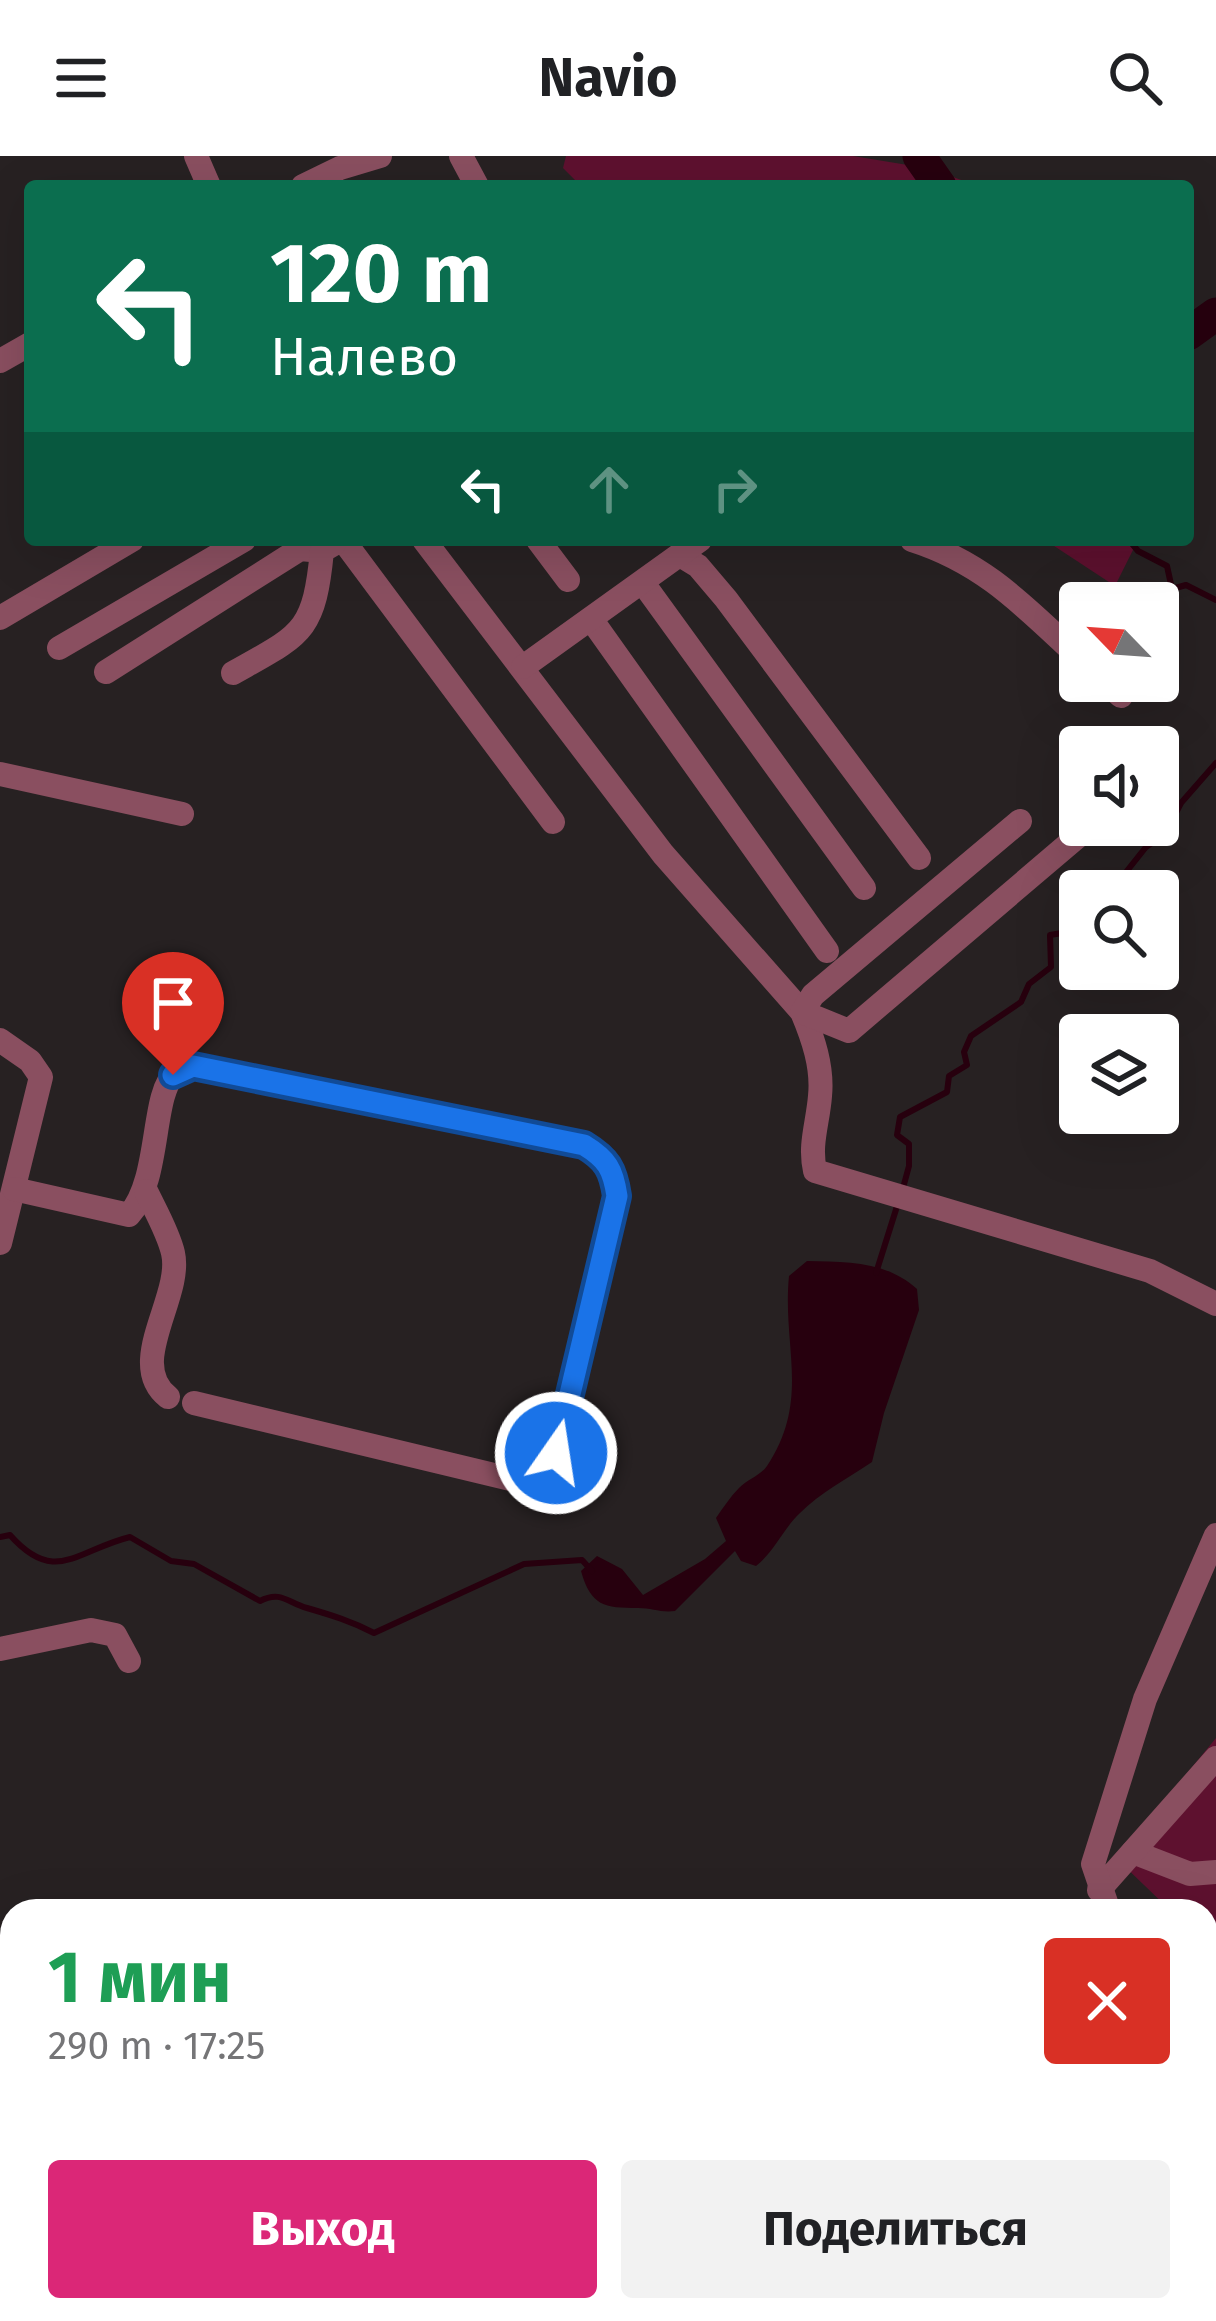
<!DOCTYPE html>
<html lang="ru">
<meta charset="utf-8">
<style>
:root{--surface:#fff;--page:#f2f2f2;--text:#202124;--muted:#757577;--accent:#db2777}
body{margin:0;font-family:"Fira Sans",sans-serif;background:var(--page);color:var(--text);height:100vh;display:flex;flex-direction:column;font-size:45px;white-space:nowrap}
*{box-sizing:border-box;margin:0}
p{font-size:39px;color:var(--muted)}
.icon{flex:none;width:66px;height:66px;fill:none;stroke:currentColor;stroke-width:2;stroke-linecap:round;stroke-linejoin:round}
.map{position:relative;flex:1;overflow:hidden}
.side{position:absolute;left:0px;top:1743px;width:1218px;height:423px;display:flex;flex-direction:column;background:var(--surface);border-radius:36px 36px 0 0;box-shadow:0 12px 48px #0002}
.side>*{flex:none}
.guide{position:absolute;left:24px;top:24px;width:1170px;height:366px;border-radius:12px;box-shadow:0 12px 48px #0002;background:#0b6e4f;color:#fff;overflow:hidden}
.needle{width:78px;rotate:295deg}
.buttons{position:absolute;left:1059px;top:426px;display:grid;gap:24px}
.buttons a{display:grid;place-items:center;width:120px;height:120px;border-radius:12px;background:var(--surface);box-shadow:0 12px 48px #0002;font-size:60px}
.pin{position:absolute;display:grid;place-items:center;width:102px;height:102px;color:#fff;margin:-123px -51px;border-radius:50% 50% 50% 0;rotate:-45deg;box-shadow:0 0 12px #0007}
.pin .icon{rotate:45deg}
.me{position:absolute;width:132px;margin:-66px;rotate:13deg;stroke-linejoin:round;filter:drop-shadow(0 0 9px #0008)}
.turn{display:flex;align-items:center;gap:42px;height:252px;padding:0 48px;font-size:54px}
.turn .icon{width:156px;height:156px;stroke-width:2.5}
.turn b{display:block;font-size:84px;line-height:102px}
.lanes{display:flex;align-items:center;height:114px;padding:0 48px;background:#0003;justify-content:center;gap:60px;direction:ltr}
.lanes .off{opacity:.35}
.round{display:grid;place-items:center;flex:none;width:126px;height:126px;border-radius:12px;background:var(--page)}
.overview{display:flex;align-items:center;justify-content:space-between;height:204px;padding:0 48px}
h1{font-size:72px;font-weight:700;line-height:90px;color:#1e9e55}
.action{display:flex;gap:24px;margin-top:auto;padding:24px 48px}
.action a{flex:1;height:138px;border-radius:12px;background:var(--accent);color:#fff;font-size:48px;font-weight:700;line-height:138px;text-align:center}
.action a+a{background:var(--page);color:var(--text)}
header{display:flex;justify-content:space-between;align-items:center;height:156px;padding:0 48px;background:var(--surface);font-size:54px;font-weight:700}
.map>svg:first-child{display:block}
.green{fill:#5e112f}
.water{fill:#27000e}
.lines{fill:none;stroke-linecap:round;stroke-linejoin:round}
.stream{stroke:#27000e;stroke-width:6}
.river{stroke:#27000e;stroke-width:33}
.minor{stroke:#8a4f60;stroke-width:24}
.route-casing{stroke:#114b97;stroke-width:30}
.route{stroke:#1a73e8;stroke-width:21}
</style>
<header><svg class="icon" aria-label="menu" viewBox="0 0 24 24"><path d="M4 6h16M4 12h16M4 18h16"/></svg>Navio<svg class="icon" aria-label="search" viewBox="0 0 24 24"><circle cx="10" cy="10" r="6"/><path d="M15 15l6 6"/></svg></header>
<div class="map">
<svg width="1216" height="2165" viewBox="0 0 1216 2165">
<rect width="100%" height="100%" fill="#272122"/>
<!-- green -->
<g class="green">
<polygon points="566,0 853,0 932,13 977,30 581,30 563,12"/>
<polygon points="1045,384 1138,384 1115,430"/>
<polygon points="1216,1582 1216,1799 1206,1789 1206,1755 1171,1755 1117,1703"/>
</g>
<!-- water -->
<path class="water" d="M807,1105c41,1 79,0 110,28l2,21 -35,103 -12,49c-24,16 -52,31 -72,51 -17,16 -26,39 -44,53l-15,-5 -6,-10 -60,60c-14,2 -23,-3 -37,-3 -34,0 -47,-2 -57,-37l16,-15 25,13 21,26 62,-36 21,-18 -10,-23c7,-10 14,-21 23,-30 9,-9 21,-12 28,-22 44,-67 15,-119 22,-190z"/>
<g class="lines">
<!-- stream -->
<g class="stream">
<polyline points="1129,384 1138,395 1167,410 1172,433 1186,429 1216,444"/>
<polyline points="1111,735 1146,691 1165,678 1181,647 1216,607"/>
<polyline points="903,1032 909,1010 909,988 897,979 900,961 947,936 949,920 967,909 964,896 971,880 1021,846 1029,828 1051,811 1050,779 1080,774"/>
<polyline points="876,1117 899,1044"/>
<path d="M0,1381l10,-2c45,51 67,15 120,2l41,24 23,3 66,37c21,-11 28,2 47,7 24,7 44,13 67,25l150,-69 58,-4 10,11"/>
</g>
<!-- river -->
<g class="river">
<polyline points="919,0 940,30"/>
<polyline points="1188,178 1216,158"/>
</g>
<!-- minor -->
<g class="minor">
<polyline points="196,0 209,30"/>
<polyline points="461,0 477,30"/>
<polyline points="303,30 340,12 380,0"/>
<polyline points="0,205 30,188"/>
<polyline points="343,384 553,666"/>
<path d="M424,384l239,314 139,158c11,26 21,55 18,84 -2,27 -11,48 -5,75l335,100 66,33"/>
<polyline points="538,384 568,424"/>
<path d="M912,384c73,23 114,68 168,118"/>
<polyline points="680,399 698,410 726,443 919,702"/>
<polyline points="643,427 864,732"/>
<polyline points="0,462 132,384"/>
<polyline points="591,463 827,795"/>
<polyline points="59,492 244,384"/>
<polyline points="523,511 700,384"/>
<polyline points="106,516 300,393 322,395"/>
<path d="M233,517c69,-39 81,-40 89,-122l12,-7"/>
<polyline points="1104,525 1121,540"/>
<polyline points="0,618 182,658"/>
<polyline points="1020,665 813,839 802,856 849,875 1091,669"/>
<polyline points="0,884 30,905 41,921 0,1087"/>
<path d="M14,1033l115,26c32,-35 22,-122 46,-141 5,-4 12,-5 18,-8l391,79c24,14 29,24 33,51l-62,257 -16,21 -16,8 -329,-79"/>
<path d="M146,1035c9,19 22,41 27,62 10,44 -48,110 -5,144"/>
<polyline points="0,1493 91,1474 115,1479 129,1505"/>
<polyline points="1133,1696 1190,1718 1216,1716"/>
<polyline points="1099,1734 1216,1602"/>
<polyline points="1109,1755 1093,1708 1145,1543 1216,1379"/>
<polyline points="1206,1829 1216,1838"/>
<polyline points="1206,1912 1216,1907"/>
<polyline points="1206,2041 1216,2045"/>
<polyline points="714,2165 735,2154"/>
</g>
</g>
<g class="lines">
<!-- route casing -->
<g class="route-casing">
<path id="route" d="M173,919l20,-9 391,79c23,14 29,24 33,51l-61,257"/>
</g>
<!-- route -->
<use href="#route" class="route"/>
</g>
</svg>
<div class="buttons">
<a><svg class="needle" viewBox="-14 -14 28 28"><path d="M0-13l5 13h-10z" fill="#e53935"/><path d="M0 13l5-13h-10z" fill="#757577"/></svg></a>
<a><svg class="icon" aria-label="sound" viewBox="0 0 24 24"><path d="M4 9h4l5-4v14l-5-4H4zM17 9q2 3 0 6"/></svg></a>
<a><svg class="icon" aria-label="search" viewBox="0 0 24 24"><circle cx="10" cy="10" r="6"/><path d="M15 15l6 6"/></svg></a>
<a><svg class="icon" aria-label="layers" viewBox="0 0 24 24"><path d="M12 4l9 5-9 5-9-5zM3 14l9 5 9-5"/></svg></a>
</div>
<div class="pin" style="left:173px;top:919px;background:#d93025"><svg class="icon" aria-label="arrive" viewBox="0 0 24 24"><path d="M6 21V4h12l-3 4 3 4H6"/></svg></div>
<svg class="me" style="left:556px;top:1297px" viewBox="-20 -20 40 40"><circle r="17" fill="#1a73e8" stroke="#fff" stroke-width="3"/><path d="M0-11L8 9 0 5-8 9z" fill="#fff"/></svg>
<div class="guide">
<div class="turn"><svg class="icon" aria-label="left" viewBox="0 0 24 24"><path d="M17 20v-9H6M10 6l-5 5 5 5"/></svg><div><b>120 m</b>Налево</div></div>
<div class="lanes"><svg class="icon" aria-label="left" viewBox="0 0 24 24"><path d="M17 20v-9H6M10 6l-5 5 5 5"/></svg><svg class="icon off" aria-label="ahead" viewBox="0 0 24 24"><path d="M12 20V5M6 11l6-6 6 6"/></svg><svg class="icon off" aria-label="right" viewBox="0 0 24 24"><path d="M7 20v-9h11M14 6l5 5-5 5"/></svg></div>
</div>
<section class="side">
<div class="overview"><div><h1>1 мин</h1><p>290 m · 17:25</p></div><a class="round" style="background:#d93025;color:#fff"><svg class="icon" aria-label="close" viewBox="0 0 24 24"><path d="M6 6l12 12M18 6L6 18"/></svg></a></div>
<div class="action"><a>Выход</a><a>Поделиться</a></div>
</section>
</div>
